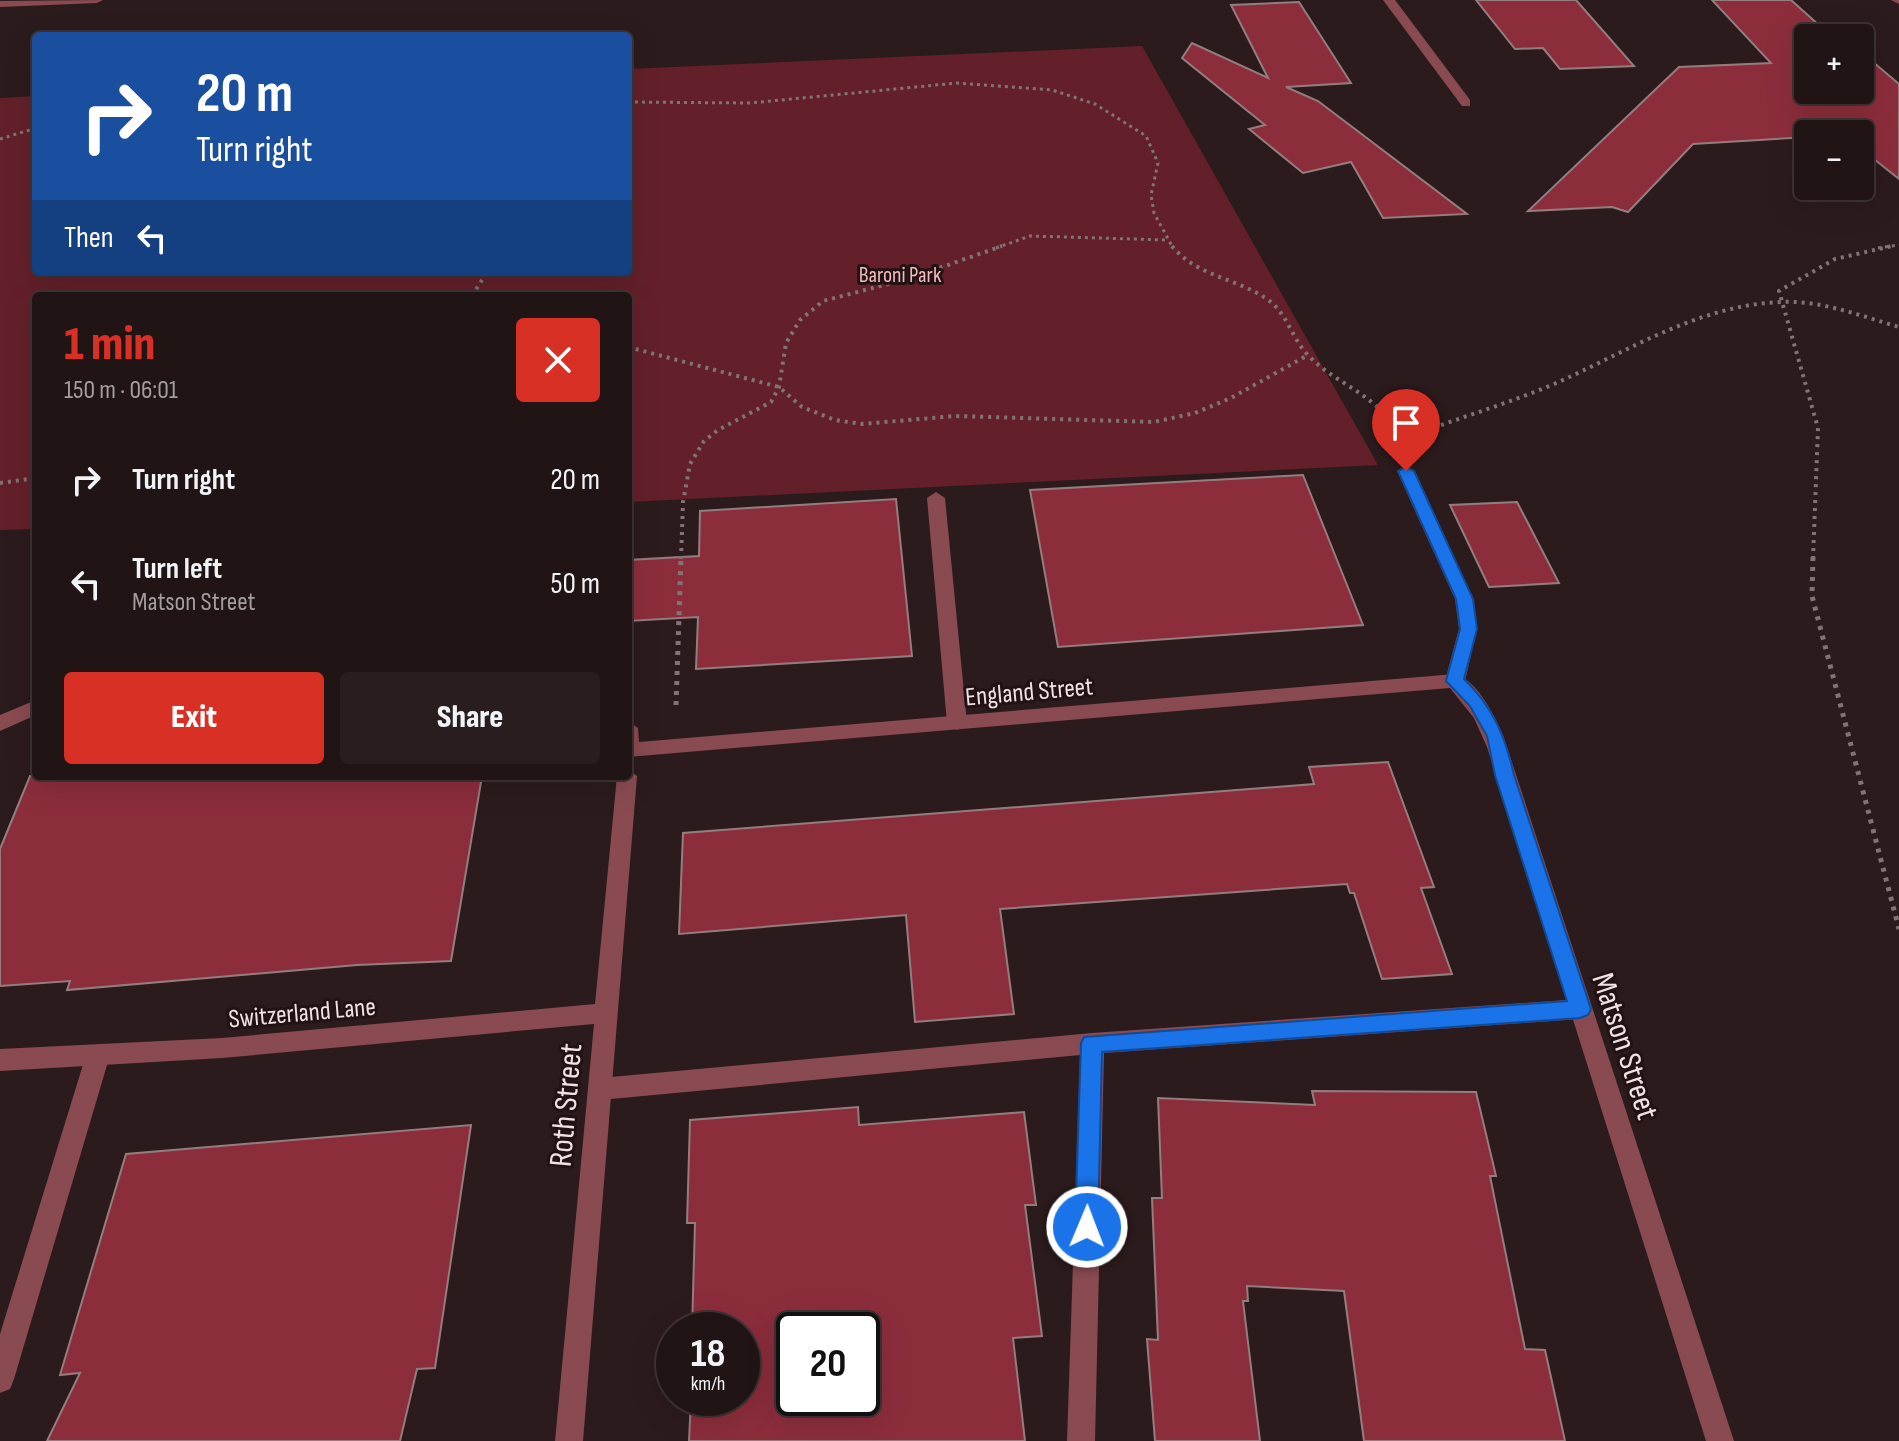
<!DOCTYPE html>
<meta charset="utf-8">
<style>
:root{--surface:#211415;--page:#291d1e;--text:#f1f3f6;--muted:#a29ea0;--line:#3e3334;--accent:#d93025}
body{margin:0;font-family:"Sofia Sans Condensed",sans-serif;background:var(--page);color:var(--text);height:100vh;display:flex;flex-direction:column;font-size:30px;white-space:nowrap}
*{box-sizing:border-box;margin:0}
p{font-size:26px;color:var(--muted)}
.icon{flex:none;width:44px;height:44px;fill:none;stroke:currentColor;stroke-width:2;stroke-linecap:round;stroke-linejoin:round}
.map{position:relative;flex:1;overflow:hidden}
.sheet{position:absolute;left:32px;top:292px;width:600px;height:488px;display:flex;flex-direction:column;background:var(--surface);border-radius:8px;box-shadow:0 8px 32px #0002,0 0 0 2px var(--line)}
.sheet>*{flex:none}
.guide{position:absolute;left:32px;top:32px;width:600px;height:244px;border-radius:8px;box-shadow:0 8px 32px #0002,0 0 0 2px var(--line);background:#1a4fa0;color:#fff;overflow:hidden}
.controls{position:absolute;left:1794px;top:24px;display:grid;gap:16px}
.controls a{display:grid;place-items:center;width:80px;height:80px;border-radius:8px;background:var(--surface);box-shadow:0 8px 32px #0002,0 0 0 2px var(--line);font-size:40px}
.speed{position:absolute;left:656px;top:1312px;display:flex;gap:16px;font-size:40px;font-weight:700;text-align:center}
.speed>*{display:grid;place-content:center;width:104px;height:104px;border-radius:50%;background:var(--surface);box-shadow:0 8px 32px #0002,0 0 0 2px var(--line);line-height:1}
.speed small{font-size:20px;font-weight:400}
.speed .limit{border:4px solid #111;border-radius:12px;background:#fff;color:#111}
.pin{position:absolute;display:grid;place-items:center;width:68px;height:68px;color:#fff;margin:-82px -34px;border-radius:50% 50% 50% 0;rotate:-45deg;box-shadow:0 0 8px #0007}
.pin .icon{rotate:45deg}
.me{position:absolute;width:88px;margin:-44px;rotate:1deg;stroke-linejoin:round;filter:drop-shadow(0 0 6px #0008)}
.turn{display:flex;align-items:center;gap:28px;height:168px;padding:0 32px;font-size:36px}
.turn .icon{width:104px;height:104px;stroke-width:2.5}
.turn b{display:block;font-size:56px;line-height:68px}
.then{display:flex;align-items:center;height:76px;padding:0 32px;background:#0003;gap:16px;font-size:30px}
.round{display:grid;place-items:center;flex:none;width:84px;height:84px;border-radius:8px;background:var(--page)}
.headline{display:flex;align-items:center;justify-content:space-between;height:136px;padding:0 32px}
h1{font-size:48px;font-weight:800;line-height:60px;color:var(--accent)}
.cta{display:flex;gap:16px;margin-top:auto;padding:16px 32px}
.cta a{flex:1;height:92px;border-radius:8px;background:var(--accent);color:#fff;font-size:32px;font-weight:800;line-height:92px;text-align:center}
.cta a+a{background:var(--page);color:var(--text)}
ul{padding:0;list-style:none}
li{display:flex;align-items:center;gap:24px;height:104px;padding:0 32px}
li div{flex:1}
li b{display:block;font-size:30px}
li em{font-style:normal}
.map>svg:first-child{display:block}
.green{fill:#63202a}
.building{fill:#8c2d3c;stroke:#947d7f;stroke-width:2;fill-rule:evenodd}
.lines{fill:none;stroke-linecap:round;stroke-linejoin:round}
.path-far2{stroke:#827374;stroke-width:3;stroke-dasharray:3 4;stroke-linecap:butt}
.path-far1{stroke:#827374;stroke-width:4;stroke-dasharray:3 5;stroke-linecap:butt}
.path{stroke:#827374;stroke-width:5;stroke-dasharray:4 6;stroke-linecap:butt}
.service{fill:#894b51;fill-rule:evenodd}
.minor{fill:#894b51;fill-rule:evenodd}
.route{fill:#1a73e8;stroke:#114b97;stroke-width:2}
.labels{text-anchor:middle;stroke-width:6;stroke-linejoin:round;paint-order:stroke}
.far-park-label{font-size:22px;fill:#f3bcbf;stroke:#221213}
.street-label{font-size:26px;fill:#efe2e3;stroke:#221213}
.near-street-label{font-size:32px;fill:#efe2e3;stroke:#221213}
</style>
<div class="map">
<svg width="1899" height="1441" viewBox="0 0 1899 1441">
<rect width="100%" height="100%" fill="#2c1b1c"/>
<!-- green -->
<polygon class="green" points="1142,46 1378,465 628,502 628,296 36,296 36,529 0,530 0,98 36,96 36,272 628,272 628,69"/>
<!-- building -->
<g class="building">
<polygon points="1476,0 1576,0 1634,66 1560,69 1543,48 1515,49"/>
<polygon points="1712,0 1791,0 1820,26 1832,26 1845,38 1808,38 1808,90 1860,90 1860,51 1899,84 1899,179 1860,148 1860,134 1808,134 1808,137 1693,144 1628,212 1612,207 1528,211 1679,67 1771,63"/>
<polygon points="1299,2 1351,83 1286,87 1318,101 1467,214 1383,218 1351,162 1303,173 1249,129 1265,125 1182,58 1192,43 1268,78 1231,5"/>
<polygon points="1303,475 1363,625 1058,647 1030,490"/>
<polygon points="896,499 912,656 696,669 698,617 628,621 628,560 699,556 700,511"/>
<polygon points="1517,502 1559,583 1489,587 1450,505"/>
<polygon points="1388,762 1434,887 1421,888 1452,974 1382,979 1354,893 1350,893 1347,884 1000,909 1014,1014 915,1022 906,915 679,934 683,833 1314,784 1309,767"/>
<polygon points="30,776 482,776 451,961 357,965 67,990 70,981 0,986 0,849"/>
<polygon points="1312,1091 1476,1092 1496,1176 1490,1176 1525,1349 1545,1350 1565,1441 1364,1441 1344,1291 1247,1286 1248,1301 1243,1301 1260,1441 1155,1441 1147,1339 1158,1340 1152,1198 1162,1198 1158,1098 1315,1105"/>
<path d="M858,1107l1,18 165,-13 12,93h-11l17,131 -29,2 12,103h-336l2,-43h51v-68h-50l3,-107h-8l3,-103zM794,1330h68v68h-68z"/>
<polygon points="471,1125 435,1368 417,1369 400,1441 47,1441 80,1373 60,1375 126,1154"/>
</g>
<g class="lines">
<!-- path-far2 -->
<g class="path-far2">
<polyline points="628,102 750,103 957,83 1052,90 1095,104 1146,136 1158,163 1151,195 1154,213 1173,248"/>
<polyline points="0,139 36,128"/>
<polyline points="996,248 1030,236 1167,240"/>
<polyline points="1878,248 1899,245"/>
</g>
<!-- path-far1 -->
<g class="path-far1">
<path d="M1172,246c24,30 64,32 95,53 20,14 24,37 39,54 29,33 77,41 92,86"/>
<polyline points="472,296 487,272"/>
<polyline points="628,347 779,387 802,407 835,420 862,424 955,416 1154,422 1195,413 1231,398 1308,355"/>
<path d="M1411,436c47,-18 96,-32 143,-52 73,-32 144,-79 227,-82 40,-2 80,14 118,25"/>
<polyline points="0,483 36,478"/>
<polyline points="681,559 683,502 690,464 704,441 718,430 771,402 779,387 786,343 800,320 823,301 911,278 1002,246"/>
<polyline points="1813,559 1818,428 1779,291 1835,259 1892,246"/>
</g>
<!-- path -->
<g class="path">
<polyline points="1813,557 1812,596 1899,929"/>
<polyline points="676,705 681,557"/>
</g>
<!-- service -->
<g class="service">
<polygon points="1406,466 1415,471 1473,599 1477,629 1465,681 1455,688 1445,681 1459,629 1455,599 1397,471"/>
<polygon points="936,492 945,498 967,723 957,730 947,723 927,498"/>
<polygon points="1580,999 1588,1002 1592,1009 1588,1016 1580,1019 1104,1053 1095,1441 1067,1441 1080,1055 600,1100 591,1097 588,1089 591,1081 600,1078 1092,1033"/>
<polygon points="98,1044 106,1048 110,1055 14,1379 10,1389 0,1393 0,1334 86,1055 90,1048"/>
</g>
<!-- minor -->
<g class="minor">
<polygon points="103,0 97,3 0,7 0,1"/>
<polygon points="1383,0 1395,0 1470,100 1470,106 1462,106"/>
<polygon points="1891,0 1899,0 1899,4"/>
<path d="M1455,674c23,7 39,41 48,61l231,706h-28l-219,-694 -13,-29 -24,-30 -822,69v-36l10,7 1,14z"/>
<polygon points="36,700 36,715 0,731 0,715"/>
<polygon points="628,769 637,776 583,1441 555,1441 594,1024 222,1058 0,1071 0,1049 222,1038 595,1004 617,776 628,776"/>
</g>
</g>
<!-- route -->
<path class="route" d="M1406,467l8,4 59,128 4,30 -13,50c29,28 41,57 50,96l77,234 -3,6 -8,3 -478,34 -4,175 -3,8 -8,3 -9,-3 -3,-8 6,-184 3,-6 483,-36 -72,-226 -8,-39 -17,-30 -24,-25 14,-52 -4,-30 -58,-128z"/>
<g class="labels">
<!-- far-park labels -->
<g class="far-park-label">
<text x="900" y="282">Baroni Park</text>
</g>
<!-- street labels -->
<g class="street-label">
<text transform="translate(1029 691) rotate(-5)" y="9">England Street</text>
<text transform="translate(302 1012) rotate(-5)" y="9">Switzerland Lane</text>
</g>
<!-- near-street labels -->
<g class="near-street-label">
<text transform="translate(1626 1046) rotate(72)" y="11">Matson Street</text>
<text transform="translate(565 1105) rotate(-85)" y="11">Roth Street</text>
</g>
</g>
</svg>
<div class="controls">
<a>+</a>
<a>−</a>
</div>
<div class="speed"><div>18<small>km/h</small></div><div class="limit">20</div></div>
<div class="pin" style="left:1406px;top:471px;background:#d93025"><svg class="icon" aria-label="arrive" viewBox="0 0 24 24"><path d="M6 21V4h12l-3 4 3 4H6"/></svg></div>
<svg class="me" style="left:1087px;top:1227px" viewBox="-20 -20 40 40"><circle r="17" fill="#1a73e8" stroke="#fff" stroke-width="3"/><path d="M0-11L8 9 0 5-8 9z" fill="#fff"/></svg>
<div class="guide">
<div class="turn"><svg class="icon" aria-label="right" viewBox="0 0 24 24"><path d="M7 20v-9h11M14 6l5 5-5 5"/></svg><div><b>20 m</b>Turn right</div></div>
<div class="then">Then<svg class="icon" aria-label="left" viewBox="0 0 24 24"><path d="M17 20v-9H6M10 6l-5 5 5 5"/></svg></div>
</div>
<section class="sheet">
<div class="headline"><div><h1>1 min</h1><p>150 m · 06:01</p></div><a class="round" style="background:#d93025;color:#fff"><svg class="icon" aria-label="close" viewBox="0 0 24 24"><path d="M6 6l12 12M18 6L6 18"/></svg></a></div>
<ul>
<li><svg class="icon" aria-label="right" viewBox="0 0 24 24"><path d="M7 20v-9h11M14 6l5 5-5 5"/></svg><div><b>Turn right</b></div><em>20 m</em></li>
<li><svg class="icon" aria-label="left" viewBox="0 0 24 24"><path d="M17 20v-9H6M10 6l-5 5 5 5"/></svg><div><b>Turn left</b><p>Matson Street</p></div><em>50 m</em></li>
</ul>
<div class="cta"><a>Exit</a><a>Share</a></div>
</section>
</div>
